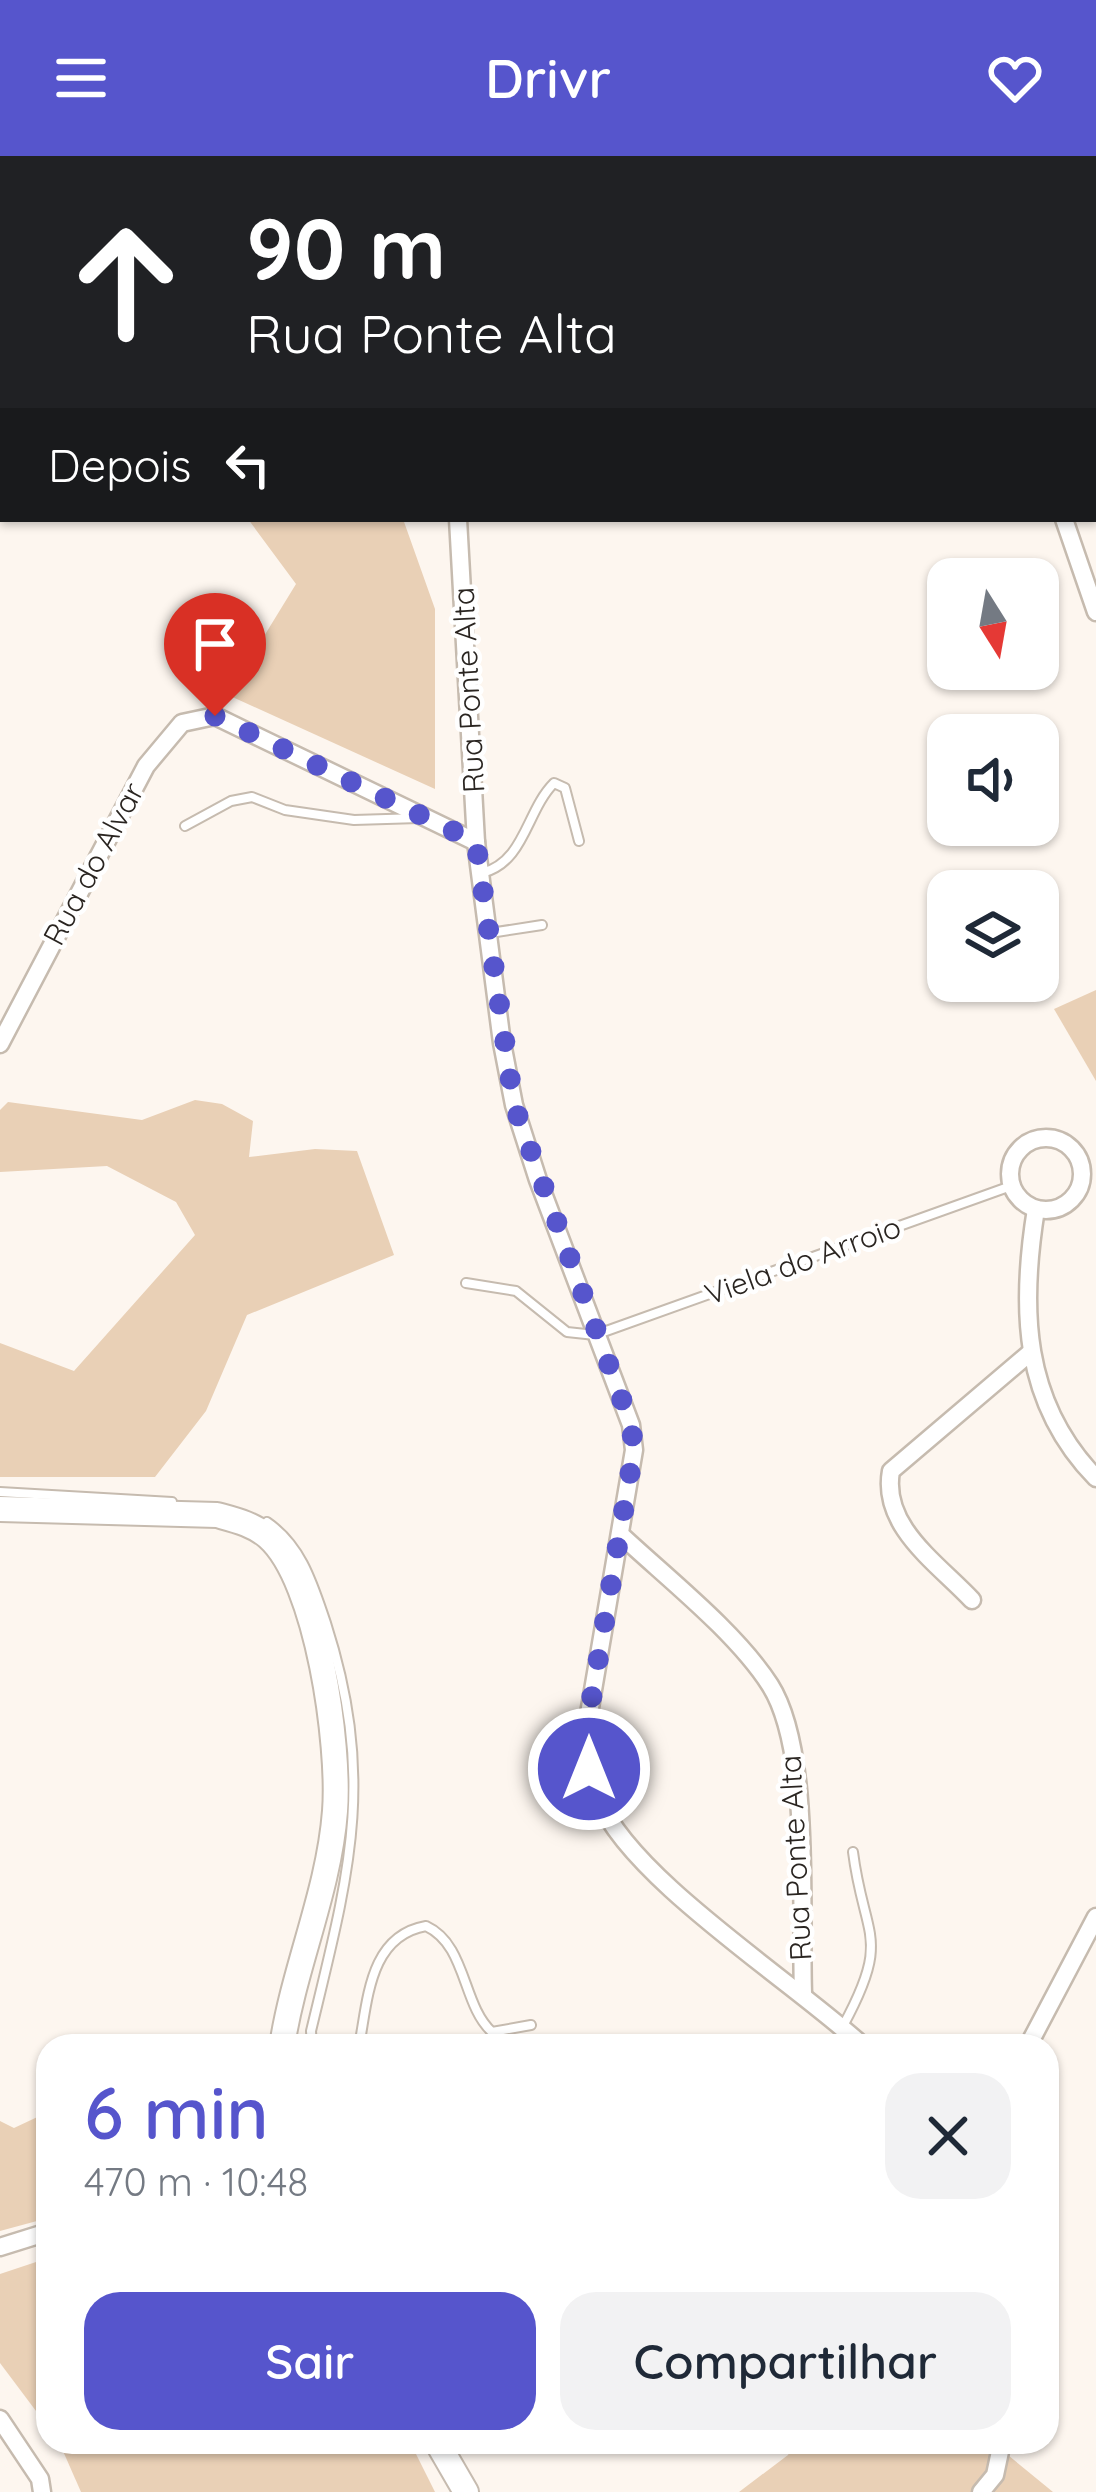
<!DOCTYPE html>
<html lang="pt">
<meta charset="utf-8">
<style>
:root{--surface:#fff;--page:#f2f2f3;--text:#1f2937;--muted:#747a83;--accent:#5655cc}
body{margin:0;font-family:Quicksand,sans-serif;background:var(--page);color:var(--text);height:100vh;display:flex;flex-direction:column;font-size:45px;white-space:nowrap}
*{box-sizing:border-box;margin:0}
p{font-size:39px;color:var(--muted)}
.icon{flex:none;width:66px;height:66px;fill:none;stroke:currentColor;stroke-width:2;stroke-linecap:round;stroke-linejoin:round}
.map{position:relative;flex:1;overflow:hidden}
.sheet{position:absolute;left:36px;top:1878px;width:1023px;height:420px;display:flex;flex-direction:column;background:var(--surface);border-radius:36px;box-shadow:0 3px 9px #0004}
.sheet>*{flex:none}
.guide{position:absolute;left:0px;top:0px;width:1098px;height:366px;box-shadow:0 3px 9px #0004;background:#202124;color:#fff;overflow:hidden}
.needle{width:78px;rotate:169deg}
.buttons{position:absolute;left:927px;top:402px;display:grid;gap:24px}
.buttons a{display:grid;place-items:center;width:132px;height:132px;border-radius:24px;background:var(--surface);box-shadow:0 3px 9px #0004;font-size:60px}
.pin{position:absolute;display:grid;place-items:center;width:102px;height:102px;color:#fff;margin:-123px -51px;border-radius:50% 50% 50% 0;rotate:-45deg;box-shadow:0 0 12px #0007}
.pin .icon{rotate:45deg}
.me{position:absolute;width:132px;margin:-66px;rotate:0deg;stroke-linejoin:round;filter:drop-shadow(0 0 9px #0008)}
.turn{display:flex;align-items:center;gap:42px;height:252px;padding:0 48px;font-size:54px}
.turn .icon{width:156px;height:156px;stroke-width:2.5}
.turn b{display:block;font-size:84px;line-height:102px}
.then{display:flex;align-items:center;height:114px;padding:0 48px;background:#0003;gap:24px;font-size:45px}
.round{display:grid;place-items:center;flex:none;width:126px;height:126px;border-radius:36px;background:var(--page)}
.head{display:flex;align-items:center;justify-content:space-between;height:204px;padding:0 48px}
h1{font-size:72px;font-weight:600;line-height:90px;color:var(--accent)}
.action{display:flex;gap:24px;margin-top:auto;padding:24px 48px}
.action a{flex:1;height:138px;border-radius:36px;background:var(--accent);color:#fff;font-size:48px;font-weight:600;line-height:138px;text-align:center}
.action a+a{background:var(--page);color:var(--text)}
header{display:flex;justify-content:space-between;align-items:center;height:156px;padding:0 48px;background:var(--accent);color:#fff;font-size:54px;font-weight:600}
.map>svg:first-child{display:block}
.green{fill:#e9d0b6}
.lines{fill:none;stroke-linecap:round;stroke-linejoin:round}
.lane-casing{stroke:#c6bbaf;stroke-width:12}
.street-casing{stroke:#c6bbaf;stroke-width:21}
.secondary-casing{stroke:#c6bbaf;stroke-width:28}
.lane{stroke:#fff;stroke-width:8}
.street{stroke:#fff;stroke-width:16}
.secondary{stroke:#fff;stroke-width:24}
.route{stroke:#5655cc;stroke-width:21;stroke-dasharray:0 37.8}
.labels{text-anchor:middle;stroke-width:9;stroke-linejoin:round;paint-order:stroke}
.street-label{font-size:30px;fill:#2a2521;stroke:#fff}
</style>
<header><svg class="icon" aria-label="menu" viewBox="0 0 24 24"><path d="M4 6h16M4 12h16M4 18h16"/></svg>Drivr<svg class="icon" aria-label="heart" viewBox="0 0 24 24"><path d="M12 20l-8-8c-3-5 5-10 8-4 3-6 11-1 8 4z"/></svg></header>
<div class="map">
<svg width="1096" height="2336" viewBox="0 0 1096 2336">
<rect width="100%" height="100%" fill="#fdf6ef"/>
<!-- green -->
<g class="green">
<polygon points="0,0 540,0 3,3 3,149"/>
<polygon points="248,363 403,363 435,453 435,633 228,539 296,428"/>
<polygon points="1096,834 1096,925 1054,853"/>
<polygon points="195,944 222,948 253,965 249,1001 315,993 357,995 394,1099 247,1159 206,1255 155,1321 0,1321 0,1187 74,1215 195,1079 176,1046 107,1010 0,1016 0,954 8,946 142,964"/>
<polygon points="48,1956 48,2062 0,2075 0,1965 14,1972"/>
<polygon points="48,2102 48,2271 0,2207 0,2118"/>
<polygon points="59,2286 410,2286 435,2336 81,2336"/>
<polygon points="794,2286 992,2286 1053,2336 739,2336 788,2299"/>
</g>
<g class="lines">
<!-- lane casing -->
<g class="lane-casing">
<g id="lane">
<polyline points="185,670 231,645 252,641 285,654 354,664 419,662"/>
<path d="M482,717c43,-11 44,-62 72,-90l11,5 14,53"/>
<polyline points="490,777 542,769"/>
<polyline points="466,1127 516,1135 567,1176 595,1179 1011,1030"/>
<polyline points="0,1336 172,1346"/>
<path d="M267,1366c35,24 46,63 59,101 51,159 22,254 -15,408l1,15"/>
<path d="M843,1870c49,-90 21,-87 10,-174"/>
<path d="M359,1890c9,-46 10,-110 67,-120 41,19 36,79 66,106l39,-7"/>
</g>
</g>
<!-- street casing -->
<g class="street-casing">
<g id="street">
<polyline points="1065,3 1066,0"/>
<path d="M458,363l18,323 26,201 12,62 24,75 93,245 3,25 -49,287c3,21 5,43 14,63 32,79 196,183 264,246"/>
<polyline points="1064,363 1096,456"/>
<polyline points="0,888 146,610 182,567 215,560 476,686"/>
<circle cx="1046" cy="1018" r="36"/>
<path d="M1036,1053c-16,99 -14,193 60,269"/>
<path d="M621,1379c46,43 115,97 149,150 42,66 30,227 33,308"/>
<path d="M972,1444c-36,-38 -91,-74 -81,-129l140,-119"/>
<polyline points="1028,1890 1096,1761"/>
<polyline points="0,2091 48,2076"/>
<polyline points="0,2263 40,2323 42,2336"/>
<polyline points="981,2336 995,2319 1002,2286"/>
</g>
</g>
<!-- secondary casing -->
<g class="secondary-casing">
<g id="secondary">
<path d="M0,1353l217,6c18,5 36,9 51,22 50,44 72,209 67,274 -6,80 -41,156 -53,235"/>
<polyline points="437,2286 466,2336"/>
</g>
</g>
<!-- lane -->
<use href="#lane" class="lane"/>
<!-- street -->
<use href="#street" class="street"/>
<!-- secondary -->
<use href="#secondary" class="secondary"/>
</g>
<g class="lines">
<!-- route -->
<polyline class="route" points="215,560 476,686 514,949 631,1269 634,1294 585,1581 589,1613"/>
</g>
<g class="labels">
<!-- street labels -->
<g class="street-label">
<text transform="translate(469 534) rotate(-93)" y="10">Rua Ponte Alta</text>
<text transform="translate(94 708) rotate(-62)" y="10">Rua do Alvar</text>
<text transform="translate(803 1105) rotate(-20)" y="10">Viela do Arroio</text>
<text transform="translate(796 1702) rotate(-93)" y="10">Rua Ponte Alta</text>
</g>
</g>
</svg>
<div class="buttons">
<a><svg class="needle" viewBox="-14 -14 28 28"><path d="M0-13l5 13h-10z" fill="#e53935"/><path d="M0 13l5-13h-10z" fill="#747a83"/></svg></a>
<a><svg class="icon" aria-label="sound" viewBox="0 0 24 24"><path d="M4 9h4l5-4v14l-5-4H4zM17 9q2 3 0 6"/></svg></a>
<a><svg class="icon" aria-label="layers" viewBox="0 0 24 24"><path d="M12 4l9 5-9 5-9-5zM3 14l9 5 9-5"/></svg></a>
</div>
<div class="pin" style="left:215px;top:560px;background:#d93025"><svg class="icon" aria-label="arrive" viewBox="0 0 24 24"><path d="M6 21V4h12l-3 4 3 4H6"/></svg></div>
<svg class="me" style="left:589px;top:1613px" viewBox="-20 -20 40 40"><circle r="17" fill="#5655cc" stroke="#fff" stroke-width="3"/><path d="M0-11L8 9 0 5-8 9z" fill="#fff"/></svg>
<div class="guide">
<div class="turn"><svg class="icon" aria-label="ahead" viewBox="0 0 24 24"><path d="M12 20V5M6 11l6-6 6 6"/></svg><div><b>90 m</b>Rua Ponte Alta</div></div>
<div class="then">Depois<svg class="icon" aria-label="left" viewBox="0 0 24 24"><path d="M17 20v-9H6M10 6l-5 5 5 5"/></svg></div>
</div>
<section class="sheet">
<div class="head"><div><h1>6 min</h1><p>470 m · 10:48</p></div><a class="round"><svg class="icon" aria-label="close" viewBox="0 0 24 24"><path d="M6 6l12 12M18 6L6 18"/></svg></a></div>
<div class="action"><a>Sair</a><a>Compartilhar</a></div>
</section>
</div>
